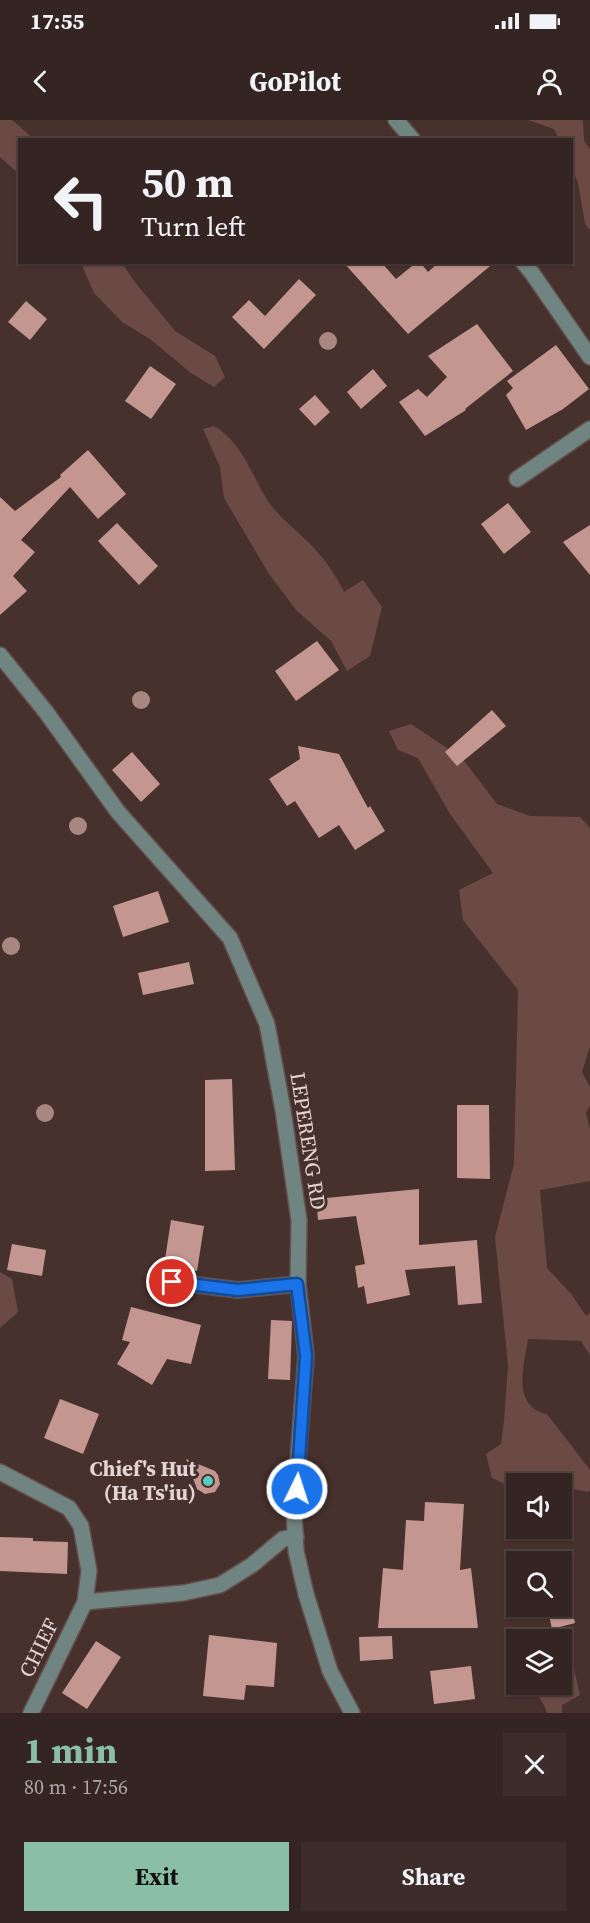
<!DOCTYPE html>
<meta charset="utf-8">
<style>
:root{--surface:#352522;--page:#3d2d2a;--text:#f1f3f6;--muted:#aaa5a5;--line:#4f4240;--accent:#8abfa5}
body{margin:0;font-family:"Source Serif 4",serif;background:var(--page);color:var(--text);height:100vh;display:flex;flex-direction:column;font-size:22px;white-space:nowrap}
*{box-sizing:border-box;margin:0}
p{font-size:20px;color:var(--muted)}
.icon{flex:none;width:33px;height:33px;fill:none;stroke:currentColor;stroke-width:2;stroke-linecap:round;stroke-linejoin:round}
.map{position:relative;height:1593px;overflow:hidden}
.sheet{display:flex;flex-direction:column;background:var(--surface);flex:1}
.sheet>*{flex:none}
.guide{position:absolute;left:18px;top:18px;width:555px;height:126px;border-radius:0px;box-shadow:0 2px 4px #0004,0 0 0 2px var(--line);background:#352522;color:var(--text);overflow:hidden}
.controls{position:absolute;left:506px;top:1353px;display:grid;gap:12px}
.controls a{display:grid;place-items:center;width:66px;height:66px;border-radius:0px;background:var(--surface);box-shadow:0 2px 4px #0004,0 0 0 2px var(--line);font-size:30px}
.pin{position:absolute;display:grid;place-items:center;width:51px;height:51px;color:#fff;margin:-26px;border:3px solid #fff;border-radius:50%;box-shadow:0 2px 6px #0007}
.me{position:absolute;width:66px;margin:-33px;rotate:4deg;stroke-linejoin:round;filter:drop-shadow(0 0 4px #0008)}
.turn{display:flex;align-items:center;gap:21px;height:126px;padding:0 24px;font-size:27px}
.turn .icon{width:78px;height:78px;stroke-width:2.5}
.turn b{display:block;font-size:42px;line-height:51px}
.round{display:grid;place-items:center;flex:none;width:63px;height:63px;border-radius:0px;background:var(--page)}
.headline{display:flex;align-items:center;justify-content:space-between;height:102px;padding:0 24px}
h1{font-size:36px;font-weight:700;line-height:45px;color:var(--accent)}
.primary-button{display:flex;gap:12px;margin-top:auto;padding:12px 24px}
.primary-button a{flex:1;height:69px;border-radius:0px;background:var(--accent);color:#111;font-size:24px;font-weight:700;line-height:69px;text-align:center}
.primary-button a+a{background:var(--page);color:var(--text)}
.status{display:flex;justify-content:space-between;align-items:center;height:42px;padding:0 30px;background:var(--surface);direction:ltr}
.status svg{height:16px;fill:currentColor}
header{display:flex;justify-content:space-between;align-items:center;height:78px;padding:0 24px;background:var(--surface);font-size:27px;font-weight:700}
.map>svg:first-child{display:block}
.green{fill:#6b4a45}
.building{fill:#c39790}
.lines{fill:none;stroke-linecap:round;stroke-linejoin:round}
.minor-casing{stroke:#634f4b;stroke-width:18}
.minor{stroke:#708582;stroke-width:15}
.tree{fill:#a98781}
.route-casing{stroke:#114b97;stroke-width:15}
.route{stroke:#1a73e8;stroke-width:10}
.poi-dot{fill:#57cec2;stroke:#47312d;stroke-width:2}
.labels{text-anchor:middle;stroke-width:6;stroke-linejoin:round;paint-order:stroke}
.street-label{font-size:21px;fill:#e4d5d3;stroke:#47312d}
.poi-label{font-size:21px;font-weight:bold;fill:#e4d5d3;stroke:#47312d;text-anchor:end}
</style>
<div class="status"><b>17:55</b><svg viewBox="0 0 49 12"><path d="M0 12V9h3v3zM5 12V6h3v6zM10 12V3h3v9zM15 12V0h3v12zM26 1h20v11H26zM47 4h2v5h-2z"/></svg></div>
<header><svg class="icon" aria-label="back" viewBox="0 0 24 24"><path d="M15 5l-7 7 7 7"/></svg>GoPilot<svg class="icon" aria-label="person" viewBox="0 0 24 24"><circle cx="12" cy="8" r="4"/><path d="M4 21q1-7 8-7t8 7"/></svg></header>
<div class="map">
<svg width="590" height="1593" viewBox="0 0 590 1593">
<rect width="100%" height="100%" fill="#47312d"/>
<!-- green -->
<g class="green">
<polygon points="0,0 12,0 34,19 20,20 19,54 0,37"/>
<polygon points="528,0 583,0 584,21 590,29 590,110 585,104 578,63 572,48 572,20 559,19 554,9"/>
<polygon points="81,143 122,143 134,161 175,211 215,236 225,257 214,267 191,253 150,219 122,202 94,173"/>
<path d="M214,306c29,17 38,51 56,78 10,14 24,24 36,36 16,15 28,32 38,52l19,-12 19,27 -12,49 -23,15 -16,-30 -34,-30 -28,-37 -45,-76 -4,-31 -17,-38z"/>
<path d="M411,604l51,34 35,46 33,12 50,1 10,11v218l-8,26 8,15v18l-4,8 4,17v51l-50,9 7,78 25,27 14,21 4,-3v42l-9,-14 -53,-2c-4,27 -17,67 19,75l43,56v20l-2,2 -27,-6v-2h-45v5l-24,-11 -6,-24 15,-10 3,-23 4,-56 -13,-128 19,-73 4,-174 -55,-70 -4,-30 34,-17 -43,-59 -32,-56 -20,-8 -9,-19z"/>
<polygon points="0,1152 12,1159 18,1192 0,1208"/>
<polygon points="572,1541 580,1575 562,1585 562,1593 547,1593 545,1587 532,1565 561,1564 561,1548"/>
</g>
<!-- building -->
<g class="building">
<polygon points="343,142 381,142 396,159 417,142 420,142 428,152 439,142 495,142 408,214"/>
<polygon points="299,159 316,175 264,229 232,197 249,180 265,196"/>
<polygon points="26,181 47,199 30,220 8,202"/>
<polygon points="477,204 513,251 465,289 466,290 425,316 399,282 418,269 427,277 447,257 428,236"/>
<polygon points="556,225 589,269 563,289 526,310 506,275 513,268 507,261"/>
<polygon points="150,246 176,264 151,299 125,281"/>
<polygon points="373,249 387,266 361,289 347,272"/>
<polygon points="315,275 330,292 315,306 299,289"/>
<polygon points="88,330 126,374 98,399 70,367 21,420 35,432 13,456 27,471 0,495 0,377 15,391 61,357 60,355"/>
<polygon points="508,383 531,412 504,434 481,404"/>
<polygon points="117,403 158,446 139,465 98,421"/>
<polygon points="590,405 590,455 563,422"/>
<polygon points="317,521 339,550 296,581 275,551"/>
<polygon points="492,590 506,606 457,646 445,632"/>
<polygon points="298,626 339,634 368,688 370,686 385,711 355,730 339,705 319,718 295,681 287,686 269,659 300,639"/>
<polygon points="132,632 160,664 141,682 112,650"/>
<polygon points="158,771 169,802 123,817 113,786"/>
<polygon points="189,842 194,864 143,875 138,853"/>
<polygon points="232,959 235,1050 205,1051 205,960"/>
<polygon points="457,985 489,985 490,1059 457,1058"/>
<polygon points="419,1069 419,1125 477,1120 482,1183 458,1185 455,1146 405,1150 410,1175 367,1184 364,1166 358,1168 355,1146 365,1144 356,1096 318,1100 316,1079"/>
<polygon points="171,1100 204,1106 197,1151 164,1146"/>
<polygon points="12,1124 46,1130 42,1156 7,1150"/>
<polygon points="131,1187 201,1205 191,1244 167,1239 152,1265 117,1244 130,1222 122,1220"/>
<polygon points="271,1200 292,1201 290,1260 268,1259"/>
<polygon points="60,1279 99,1294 83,1334 44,1318"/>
<polygon points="186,1339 215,1351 218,1355 220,1364 215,1372 205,1374 197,1369"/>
<polygon points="425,1382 464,1384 460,1450 471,1448 478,1508 378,1508 383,1448 403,1450 406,1400 424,1401"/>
<polygon points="0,1417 33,1418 33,1421 68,1422 67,1454 0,1451"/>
<polygon points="570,1481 575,1503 552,1509 547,1486 561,1486 561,1483"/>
<polygon points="209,1515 277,1523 274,1567 246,1565 244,1580 203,1576"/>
<polygon points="392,1516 393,1539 360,1541 359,1517"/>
<polygon points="96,1521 121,1537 87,1589 62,1573"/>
<polygon points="471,1546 475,1579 434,1584 430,1551"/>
</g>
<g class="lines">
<!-- minor casing -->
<g class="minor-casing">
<g id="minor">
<polyline points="396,0 413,20"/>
<polyline points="523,142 532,153 590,237"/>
<polyline points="517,359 590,309"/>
<polyline points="0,535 46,592 118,692 230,818 267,904 283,990 299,1100 298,1164 306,1236 294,1391 296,1431 306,1474 330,1551 352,1593"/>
<polyline points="173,1162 238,1170 298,1164"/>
<polyline points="0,1352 69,1388 81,1406 89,1451 85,1482 31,1593"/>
<polyline points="85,1482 183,1473 220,1465 252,1445 283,1419 296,1417"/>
</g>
</g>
<!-- minor -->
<use href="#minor" class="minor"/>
</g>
<!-- trees -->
<g class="tree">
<circle cx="328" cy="221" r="9"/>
<circle cx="141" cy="580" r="9"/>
<circle cx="78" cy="706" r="9"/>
<circle cx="11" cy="826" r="9"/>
<circle cx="45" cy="993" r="9"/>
</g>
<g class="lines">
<!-- route casing -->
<g class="route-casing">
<polyline id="route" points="172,1162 238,1170 297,1164 306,1236 297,1369"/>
</g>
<!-- route -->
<use href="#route" class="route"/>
</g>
<!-- markers -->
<circle class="poi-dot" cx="208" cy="1361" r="6"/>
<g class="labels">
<!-- street labels -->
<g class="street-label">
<text transform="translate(308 1021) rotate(81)" y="7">LEPERENG RD</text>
<text transform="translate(39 1528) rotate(-64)" y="7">CHIEF</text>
</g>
<!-- poi labels -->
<g class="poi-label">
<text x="196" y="1356">Chief's Hut<tspan x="196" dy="24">(Ha Ts'iu)</tspan></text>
</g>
</g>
</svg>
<div class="controls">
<a><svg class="icon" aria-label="sound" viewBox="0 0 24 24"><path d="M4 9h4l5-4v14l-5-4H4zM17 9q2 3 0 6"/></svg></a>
<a><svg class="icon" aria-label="search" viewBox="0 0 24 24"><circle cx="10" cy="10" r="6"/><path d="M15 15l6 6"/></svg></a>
<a><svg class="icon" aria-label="layers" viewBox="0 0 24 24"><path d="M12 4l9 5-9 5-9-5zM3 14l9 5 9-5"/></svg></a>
</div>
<div class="pin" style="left:172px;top:1162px;background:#d93025"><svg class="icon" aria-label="arrive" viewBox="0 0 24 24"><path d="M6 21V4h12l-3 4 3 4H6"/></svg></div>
<svg class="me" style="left:297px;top:1369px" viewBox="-20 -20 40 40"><circle r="17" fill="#1a73e8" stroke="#fff" stroke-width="3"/><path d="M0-11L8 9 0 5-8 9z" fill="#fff"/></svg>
<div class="guide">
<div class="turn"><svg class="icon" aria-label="left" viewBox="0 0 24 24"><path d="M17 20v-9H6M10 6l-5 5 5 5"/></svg><div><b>50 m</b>Turn left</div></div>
</div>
</div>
<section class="sheet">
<div class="headline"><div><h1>1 min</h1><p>80 m · 17:56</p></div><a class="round"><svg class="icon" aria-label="close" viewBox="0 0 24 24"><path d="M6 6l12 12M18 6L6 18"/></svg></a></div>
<div class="primary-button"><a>Exit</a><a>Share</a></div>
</section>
